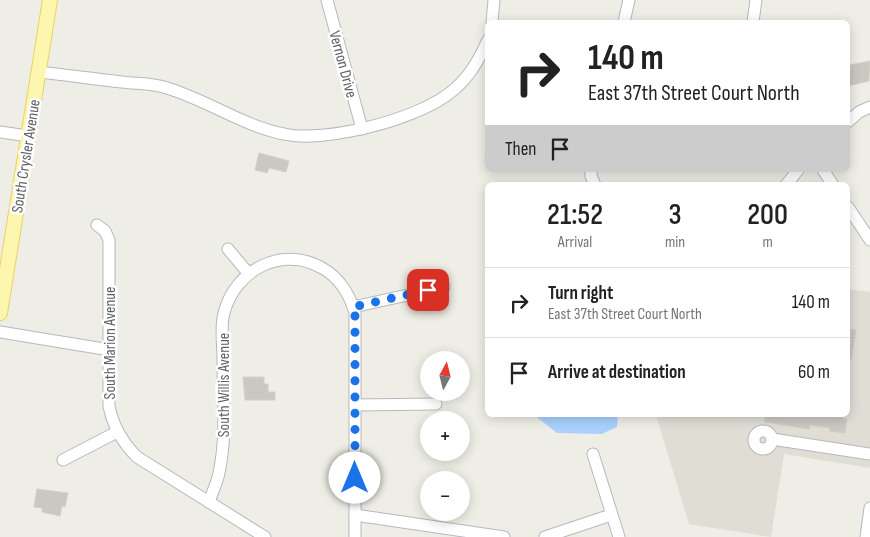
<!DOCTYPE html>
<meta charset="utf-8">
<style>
:root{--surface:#fff;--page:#f6f6f6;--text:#222;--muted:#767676;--line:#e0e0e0}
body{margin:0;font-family:"Sofia Sans Condensed",sans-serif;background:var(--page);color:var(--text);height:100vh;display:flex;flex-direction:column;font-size:19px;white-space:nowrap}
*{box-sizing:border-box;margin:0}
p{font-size:16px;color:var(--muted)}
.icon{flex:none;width:28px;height:28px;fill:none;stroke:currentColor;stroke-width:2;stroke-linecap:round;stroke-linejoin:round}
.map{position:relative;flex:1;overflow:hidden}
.side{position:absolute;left:485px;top:182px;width:365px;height:235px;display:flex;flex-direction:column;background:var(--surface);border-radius:8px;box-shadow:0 2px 12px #0003}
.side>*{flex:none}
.banner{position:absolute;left:485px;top:20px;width:365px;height:152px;border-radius:8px;box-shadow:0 2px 12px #0003;background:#fff;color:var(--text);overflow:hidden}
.needle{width:32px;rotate:7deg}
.buttons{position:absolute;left:420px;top:351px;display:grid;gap:10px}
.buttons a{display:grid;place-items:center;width:50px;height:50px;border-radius:50%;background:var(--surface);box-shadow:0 2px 12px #0003;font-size:25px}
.pin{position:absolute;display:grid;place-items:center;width:42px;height:42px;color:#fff;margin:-21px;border-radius:10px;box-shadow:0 2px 8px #0006}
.me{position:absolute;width:55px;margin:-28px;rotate:0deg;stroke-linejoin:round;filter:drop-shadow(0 0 4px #0008)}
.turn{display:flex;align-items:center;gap:18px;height:105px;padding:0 20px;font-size:22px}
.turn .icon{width:65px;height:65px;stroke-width:2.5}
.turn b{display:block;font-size:35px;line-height:42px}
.then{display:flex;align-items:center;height:48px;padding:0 20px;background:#0003;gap:10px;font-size:19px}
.eta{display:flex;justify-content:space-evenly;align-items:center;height:85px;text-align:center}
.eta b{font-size:30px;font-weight:600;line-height:35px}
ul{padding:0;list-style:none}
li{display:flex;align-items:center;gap:15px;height:70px;padding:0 20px;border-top:1px solid var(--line)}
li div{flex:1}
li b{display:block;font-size:19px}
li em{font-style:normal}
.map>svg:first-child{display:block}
.education{fill:#dfddd4}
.water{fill:#a9d1fc}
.building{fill:#cac8c3;stroke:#d4d0c4}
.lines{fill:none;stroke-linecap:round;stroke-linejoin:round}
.minor-casing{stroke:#b6b8bc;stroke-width:13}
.major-casing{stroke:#ecd162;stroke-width:16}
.minor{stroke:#fff;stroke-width:11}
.major{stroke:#fcf6ae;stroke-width:14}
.route{stroke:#1a73e8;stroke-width:9;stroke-dasharray:0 16.2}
.labels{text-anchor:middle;stroke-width:5;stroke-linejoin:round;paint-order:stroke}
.street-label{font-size:16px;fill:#5d6066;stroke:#fff}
</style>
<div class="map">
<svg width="870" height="537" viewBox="0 0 870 537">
<rect width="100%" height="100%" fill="#efeee6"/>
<!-- education -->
<polygon class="education" points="848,289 870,292 870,468 784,454 771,537 689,524 656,415 848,415"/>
<!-- water -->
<polygon class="water" points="534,415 618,415 617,427 602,434 557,433"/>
<!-- building -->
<g class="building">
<polygon points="870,61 869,81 848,86 848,70 851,69 850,65"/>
<polygon points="259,153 289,161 286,172 269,168 267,173 255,170"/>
<polygon points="848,329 856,330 851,361 848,361"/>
<polygon points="243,377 264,377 264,384 268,384 268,392 275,392 275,400 245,400"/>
<polygon points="764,415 843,415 843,418 847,419 845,433 829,431 830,428 810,425 809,429 765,422"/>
<polygon points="37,489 68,493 65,507 62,506 60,516 42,512 42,508 34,507"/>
</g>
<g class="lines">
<!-- minor casing -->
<g class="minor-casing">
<g id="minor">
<polyline points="327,0 362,129"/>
<polyline points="492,22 494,0"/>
<polyline points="624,22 629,0"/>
<polyline points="753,22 756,0"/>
<path d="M39,72c28,3 55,7 83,10 15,2 30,1 45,6 40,12 76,38 117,46 41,9 129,-14 163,-39 20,-14 31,-33 41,-55"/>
<polyline points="848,122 859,112 870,107"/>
<polyline points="0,132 28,136"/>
<polyline points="591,170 591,176 595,185"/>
<polyline points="823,170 833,185"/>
<polyline points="786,185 798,170"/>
<polyline points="848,207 870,240"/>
<path d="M97,225l8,6 4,9v166c4,21 13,36 28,51l128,80"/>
<polyline points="228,249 248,273"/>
<polyline points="353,307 444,287"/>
<polyline points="0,332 110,350"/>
<polyline points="355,405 436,404"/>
<circle cx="763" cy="440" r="9"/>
<polyline points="772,439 870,454"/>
<polyline points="593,454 619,537"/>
<polyline points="63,460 117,432"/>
<path d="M209,502c3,-9 8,-19 10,-29 8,-37 4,-77 4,-114 0,-14 -3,-33 1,-46 11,-43 58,-68 98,-45 17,9 28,27 33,45v224"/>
<polyline points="355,515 504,537"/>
<polyline points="545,537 611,515"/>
<polyline points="866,537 870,508"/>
</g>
</g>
<!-- major casing -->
<g class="major-casing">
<polyline id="major" points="0,313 50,0"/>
</g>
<!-- minor -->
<use href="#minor" class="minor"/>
<!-- major -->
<use href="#major" class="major"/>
</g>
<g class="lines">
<!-- route -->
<polyline class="route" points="355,478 355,313 353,307 428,290"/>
</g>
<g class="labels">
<!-- street labels -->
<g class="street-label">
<text transform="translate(344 64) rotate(75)" y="6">Vernon Drive</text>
<text transform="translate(25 156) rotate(-81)" y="6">South Crysler Avenue</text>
<text transform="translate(109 343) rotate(-90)" y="6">South Marion Avenue</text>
<text transform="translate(223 385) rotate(-90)" y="6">South Willis Avenue</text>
</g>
</g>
</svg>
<div class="buttons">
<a><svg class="needle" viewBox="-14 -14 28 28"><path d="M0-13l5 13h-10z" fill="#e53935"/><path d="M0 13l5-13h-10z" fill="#767676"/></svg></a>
<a>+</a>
<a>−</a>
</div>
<div class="pin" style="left:428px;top:290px;background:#d93025"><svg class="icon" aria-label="arrive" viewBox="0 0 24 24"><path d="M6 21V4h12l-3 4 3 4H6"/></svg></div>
<svg class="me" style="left:355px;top:478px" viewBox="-20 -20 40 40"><circle r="19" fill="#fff"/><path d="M0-13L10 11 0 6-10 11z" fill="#1a73e8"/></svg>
<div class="banner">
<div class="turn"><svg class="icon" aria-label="right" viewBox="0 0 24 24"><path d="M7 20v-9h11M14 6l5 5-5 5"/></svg><div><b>140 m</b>East 37th Street Court North</div></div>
<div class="then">Then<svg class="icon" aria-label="arrive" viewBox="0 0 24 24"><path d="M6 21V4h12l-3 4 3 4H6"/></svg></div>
</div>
<section class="side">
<div class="eta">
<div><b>21:52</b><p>Arrival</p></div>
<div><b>3</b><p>min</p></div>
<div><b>200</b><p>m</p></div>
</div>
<ul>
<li><svg class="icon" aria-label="right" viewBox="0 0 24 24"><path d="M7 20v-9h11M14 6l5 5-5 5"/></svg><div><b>Turn right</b><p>East 37th Street Court North</p></div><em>140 m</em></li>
<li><svg class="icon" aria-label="arrive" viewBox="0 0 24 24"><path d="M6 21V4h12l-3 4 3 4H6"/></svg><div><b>Arrive at destination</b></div><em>60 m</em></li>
</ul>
</section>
</div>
